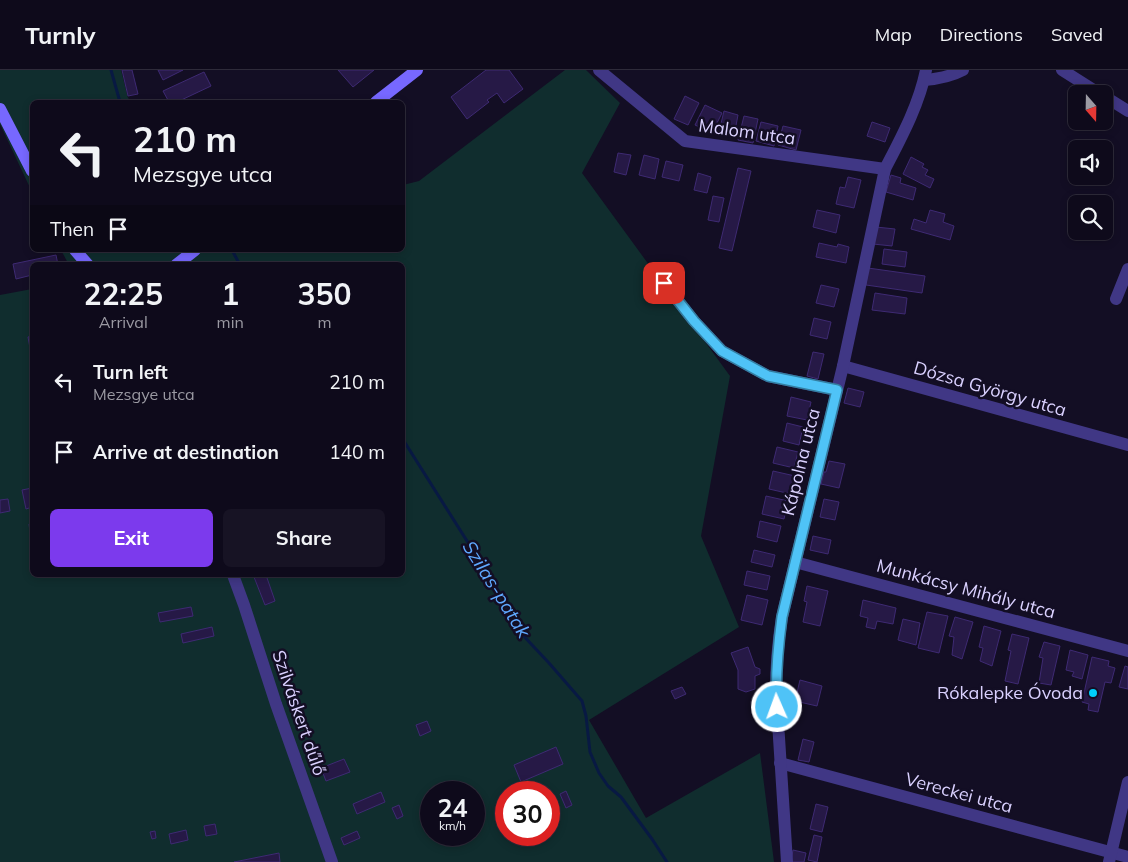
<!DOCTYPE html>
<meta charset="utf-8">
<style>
:root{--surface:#0e0a1b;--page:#171324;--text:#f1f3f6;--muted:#9b9aa3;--line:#2e2b3a;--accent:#7c3aed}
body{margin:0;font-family:Mulish,sans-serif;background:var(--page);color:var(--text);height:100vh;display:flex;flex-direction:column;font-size:19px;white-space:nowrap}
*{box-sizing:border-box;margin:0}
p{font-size:16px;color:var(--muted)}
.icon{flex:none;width:28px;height:28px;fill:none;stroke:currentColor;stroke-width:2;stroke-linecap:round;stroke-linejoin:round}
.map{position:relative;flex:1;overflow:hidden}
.sheet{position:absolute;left:30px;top:192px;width:375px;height:315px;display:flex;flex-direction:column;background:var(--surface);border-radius:8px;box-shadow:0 2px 8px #0003,0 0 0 1px var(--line)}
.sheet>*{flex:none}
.hud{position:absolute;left:30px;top:30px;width:375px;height:152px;border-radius:8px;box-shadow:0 2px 8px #0003,0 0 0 1px var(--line);background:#0e0a1b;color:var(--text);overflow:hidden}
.needle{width:32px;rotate:160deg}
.tools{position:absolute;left:1068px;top:15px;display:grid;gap:10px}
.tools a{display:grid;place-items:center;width:45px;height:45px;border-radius:8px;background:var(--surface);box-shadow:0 2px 8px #0003,0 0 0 1px var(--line);font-size:25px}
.speed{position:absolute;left:420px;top:711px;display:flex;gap:10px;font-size:25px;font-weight:700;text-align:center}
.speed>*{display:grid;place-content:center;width:65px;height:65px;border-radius:50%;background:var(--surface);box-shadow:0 2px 8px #0003,0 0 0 1px var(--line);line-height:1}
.speed small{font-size:12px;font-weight:400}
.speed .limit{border:8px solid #d22;background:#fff;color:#111}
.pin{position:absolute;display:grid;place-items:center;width:42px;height:42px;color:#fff;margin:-21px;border-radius:10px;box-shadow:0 2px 8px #0006}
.me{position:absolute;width:55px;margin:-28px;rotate:358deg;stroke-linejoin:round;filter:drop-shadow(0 0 4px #0008)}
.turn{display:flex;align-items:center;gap:18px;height:105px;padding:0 20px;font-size:22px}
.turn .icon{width:65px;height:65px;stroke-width:2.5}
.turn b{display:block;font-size:35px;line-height:42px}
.then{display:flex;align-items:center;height:48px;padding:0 20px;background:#0003;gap:10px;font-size:19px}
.eta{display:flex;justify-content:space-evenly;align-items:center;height:85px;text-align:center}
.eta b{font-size:30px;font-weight:700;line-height:35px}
.action{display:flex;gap:10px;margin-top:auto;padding:10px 20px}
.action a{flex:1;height:58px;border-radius:8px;background:var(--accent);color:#fff;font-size:20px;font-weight:700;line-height:58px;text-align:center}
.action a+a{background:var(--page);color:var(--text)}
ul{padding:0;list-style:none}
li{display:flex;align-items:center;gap:15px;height:70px;padding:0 20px}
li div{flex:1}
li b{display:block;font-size:19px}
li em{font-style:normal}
header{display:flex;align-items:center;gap:30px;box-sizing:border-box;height:70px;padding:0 25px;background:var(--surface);border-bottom:1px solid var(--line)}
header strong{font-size:24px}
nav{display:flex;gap:28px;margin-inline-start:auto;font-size:18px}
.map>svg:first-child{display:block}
.green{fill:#102d2e;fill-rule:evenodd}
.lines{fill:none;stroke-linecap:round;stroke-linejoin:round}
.stream{stroke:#081943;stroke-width:3}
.building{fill:#261946;stroke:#3e2a73}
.street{stroke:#403785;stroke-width:12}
.secondary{stroke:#7768ff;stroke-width:12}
.route-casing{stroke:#337fa1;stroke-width:12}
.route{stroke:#4fc3f7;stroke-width:9}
.poi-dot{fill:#00cffc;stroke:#130e24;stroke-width:2}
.labels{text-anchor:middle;stroke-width:5;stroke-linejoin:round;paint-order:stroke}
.street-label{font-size:18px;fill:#dad1ff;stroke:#130e24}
.poi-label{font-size:18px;fill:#dad1ff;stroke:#130e24;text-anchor:end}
.water-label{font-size:19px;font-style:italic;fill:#5fa8ff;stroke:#130e24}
</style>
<header>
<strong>Turnly</strong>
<nav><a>Map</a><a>Directions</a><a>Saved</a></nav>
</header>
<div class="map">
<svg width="1128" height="792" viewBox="0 0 1128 792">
<rect width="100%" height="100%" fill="#130e24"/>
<!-- green -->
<g class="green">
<polygon points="0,0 121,0 128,28 132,32 32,32 32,122 0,54"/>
<path d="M565,0h21l34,33 -38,70 148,203 -29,160 38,91 -150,93 57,98 114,-65 14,109h-774v-567l32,-6v286h370v-310h-333l-8,-15h341l1,-65 16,-4zM431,722h43v43h-43zM506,722h43v43h-43z"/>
</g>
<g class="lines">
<!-- stream -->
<g class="stream">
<polyline points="111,0 120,32"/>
<polyline points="232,180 240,195"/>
<polyline points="402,368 503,528 518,560 549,593 582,631 586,646 590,682 599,703 608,716 621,727 652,769 667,792"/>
</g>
</g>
<!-- building -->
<g class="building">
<polygon points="122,0 132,0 138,24 128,26"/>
<polygon points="158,0 183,0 163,10"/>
<polygon points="338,0 374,0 353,17"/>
<polygon points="486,0 509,0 523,19 504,33 497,23 487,30 489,32 467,49 451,27"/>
<polygon points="204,2 211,16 177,32 169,32 163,21"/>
<polygon points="685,26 699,33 688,55 674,49"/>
<polygon points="705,35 722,43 712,63 695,55"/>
<polygon points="724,41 738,45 734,66 719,62"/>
<polygon points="744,46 758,49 753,73 738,70"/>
<polygon points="761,52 778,56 774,76 756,71"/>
<polygon points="872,52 890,58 885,72 867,66"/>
<polygon points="783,56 801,60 796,80 778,75"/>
<polygon points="618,83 631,85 626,105 614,102"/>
<polygon points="644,85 659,89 655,109 639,105"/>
<polygon points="911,87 924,94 922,97 928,100 925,105 934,109 930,118 903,104"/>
<polygon points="666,91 683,95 679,111 662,107"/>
<polygon points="738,98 751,101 732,181 719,178"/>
<polygon points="698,103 711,107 707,123 694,120"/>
<polygon points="891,105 901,108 900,113 916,118 913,130 886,122"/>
<polygon points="848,107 861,110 854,138 836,134 840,117 845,118"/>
<polygon points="713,126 724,128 719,152 708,150"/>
<polygon points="817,140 840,145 836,163 813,157"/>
<polygon points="930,140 945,144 943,152 954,156 950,170 911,159 914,149 926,153"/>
<polygon points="876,157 895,159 892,176 873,174"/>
<polygon points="819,173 837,177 838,174 849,177 846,193 816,187"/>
<polygon points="884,179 907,182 905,197 882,194"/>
<polygon points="56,185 58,195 32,195 32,205 16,209 13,194"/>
<polygon points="868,198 925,206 922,223 866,215"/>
<polygon points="821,215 839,219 834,237 816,233"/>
<polygon points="875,223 907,228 905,244 872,240"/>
<polygon points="814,248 831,252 827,269 810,265"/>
<polygon points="32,266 32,289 28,267"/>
<polygon points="813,282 824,284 818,309 807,306"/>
<polygon points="848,318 864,322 860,337 844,333"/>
<polygon points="791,327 811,332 807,350 787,346"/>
<polygon points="787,353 803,357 799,375 783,371"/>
<polygon points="777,377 798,382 794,398 773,393"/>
<polygon points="829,391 845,394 839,418 821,414 824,402 826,402"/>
<polygon points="773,401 795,406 791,424 769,419"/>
<polygon points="32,418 32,437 26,439 22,420"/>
<polygon points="766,426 788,431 784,449 762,444"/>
<polygon points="8,429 10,441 0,443 0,430"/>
<polygon points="824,429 839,432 835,450 820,447"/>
<polygon points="760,451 781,456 777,472 757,467"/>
<polygon points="32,453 32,462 30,462 29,454"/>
<polygon points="813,466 831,470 828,484 810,480"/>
<polygon points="754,480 775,485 772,497 751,492"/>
<polygon points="747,501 770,506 767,520 744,515"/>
<polygon points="259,505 266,505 275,531 265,535 254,507"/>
<polygon points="807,516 828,521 820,556 803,552 807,532 804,531"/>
<polygon points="747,525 768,530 762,555 741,550"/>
<polygon points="863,530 896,538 893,554 877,551 875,559 866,557 868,548 860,546"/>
<polygon points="191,537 193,546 160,552 158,543"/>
<polygon points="927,542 948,546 939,583 918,578"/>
<polygon points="955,547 973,552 962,589 952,585 954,567 949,566"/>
<polygon points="903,549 920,553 916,575 898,570"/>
<polygon points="984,556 1001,561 992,596 980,591 983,578 979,577"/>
<polygon points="212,557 214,566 183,573 181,564"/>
<polygon points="1012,564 1029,568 1018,614 1005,611 1011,581 1008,580"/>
<polygon points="1044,572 1060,576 1051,615 1039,613 1043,588 1039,587"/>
<polygon points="748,577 755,597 760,599 760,604 755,606 755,619 746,622 738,619 738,600 731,583"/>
<polygon points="1070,580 1088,585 1082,609 1072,606 1074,602 1066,600"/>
<polygon points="1092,587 1109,591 1108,596 1115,598 1111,613 1105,612 1098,642 1088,640 1089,634 1082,632"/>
<polygon points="1125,596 1128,597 1128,619 1119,617"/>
<polygon points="800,610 822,616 817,636 795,631"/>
<polygon points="682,617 686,624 675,629 671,621"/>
<polygon points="427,651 431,661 420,666 416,655"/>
<polygon points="803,669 814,672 809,692 798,690"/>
<polygon points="556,677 563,694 521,712 514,695"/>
<polygon points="344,689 350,702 326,711 321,698"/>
<polygon points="566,721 572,735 566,738 560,724"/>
<polygon points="381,722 385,732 357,744 353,734"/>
<polygon points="816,734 828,737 822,762 810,759"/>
<polygon points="399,735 403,746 397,749 392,738"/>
<polygon points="215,754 217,764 206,766 204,756"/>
<polygon points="186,760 188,770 171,774 169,764"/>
<polygon points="155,761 156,768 152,769 150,762"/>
<polygon points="357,761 360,768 344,775 341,768"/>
<polygon points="814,765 822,767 817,792 808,790"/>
<polygon points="793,780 806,783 804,792 791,792"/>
<polygon points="279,783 280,792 234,792"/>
</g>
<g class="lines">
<!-- street -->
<g class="street">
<polyline points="599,0 685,71 885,99"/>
<polyline points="1062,0 1100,24"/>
<path d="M924,10c14,-1 26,-3 39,-10"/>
<polyline points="1104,26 1128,41"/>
<polyline points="664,213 694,251 722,281 768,306 837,320"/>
<polyline points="1116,229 1128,199"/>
<polyline points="843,296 1128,375"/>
<polyline points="795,492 1128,581"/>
<polyline points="233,505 244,535 276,634 332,792"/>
<polyline points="780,693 1128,787"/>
<path d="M787,792l-11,-171c0,-25 2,-49 6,-74l61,-251 42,-197c16,-31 34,-64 41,-99"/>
<polyline points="1109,792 1128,712"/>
</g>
<!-- secondary -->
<g class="secondary">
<polyline points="376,32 417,0"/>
<polyline points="0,39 32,101"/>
<polyline points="75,180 88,195"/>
<polyline points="176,195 195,180"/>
</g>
</g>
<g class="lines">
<!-- route casing -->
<g class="route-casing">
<path id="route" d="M664,213l30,38 28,30 46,25 69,14 -55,227c-4,30 -7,59 -5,90"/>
</g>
<!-- route -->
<use href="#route" class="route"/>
</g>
<!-- markers -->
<circle class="poi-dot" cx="1093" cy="623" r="5"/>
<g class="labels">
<!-- street labels -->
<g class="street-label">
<text transform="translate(747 62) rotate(8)" y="6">Malom utca</text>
<text transform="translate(990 319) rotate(16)" y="6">Dózsa György utca</text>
<text transform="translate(801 392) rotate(-76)" y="6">Kápolna utca</text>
<text transform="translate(966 519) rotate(15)" y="6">Munkácsy Mihály utca</text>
<text transform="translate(299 643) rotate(71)" y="6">Szilváskert dűlő</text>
<text transform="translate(959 723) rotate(15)" y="6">Vereckei utca</text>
</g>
<!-- poi labels -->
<g class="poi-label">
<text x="1083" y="629">Rókalepke Óvoda</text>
</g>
<!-- water labels -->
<g class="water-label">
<text transform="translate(497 519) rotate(58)" y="7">Szilas-patak</text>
</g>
</g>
</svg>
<div class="tools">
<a><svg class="needle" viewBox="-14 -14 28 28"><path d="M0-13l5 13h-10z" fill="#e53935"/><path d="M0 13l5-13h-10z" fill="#9b9aa3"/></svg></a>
<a><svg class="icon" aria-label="sound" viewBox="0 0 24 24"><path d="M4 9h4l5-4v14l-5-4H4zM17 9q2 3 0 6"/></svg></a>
<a><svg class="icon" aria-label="search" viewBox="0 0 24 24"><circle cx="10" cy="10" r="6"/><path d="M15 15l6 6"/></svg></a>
</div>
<div class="speed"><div>24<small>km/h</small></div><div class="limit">30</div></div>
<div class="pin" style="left:664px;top:213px;background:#d93025"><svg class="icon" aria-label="arrive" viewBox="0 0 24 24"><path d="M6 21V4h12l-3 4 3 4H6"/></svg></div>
<svg class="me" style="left:777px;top:637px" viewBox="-20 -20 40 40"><circle r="17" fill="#4fc3f7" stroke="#fff" stroke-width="3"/><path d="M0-11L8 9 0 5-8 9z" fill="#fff"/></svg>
<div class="hud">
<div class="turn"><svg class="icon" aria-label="left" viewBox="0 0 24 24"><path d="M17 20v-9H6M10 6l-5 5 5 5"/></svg><div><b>210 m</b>Mezsgye utca</div></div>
<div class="then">Then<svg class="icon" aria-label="arrive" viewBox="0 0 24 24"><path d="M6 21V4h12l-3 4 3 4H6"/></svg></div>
</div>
<section class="sheet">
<div class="eta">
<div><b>22:25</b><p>Arrival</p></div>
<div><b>1</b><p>min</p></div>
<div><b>350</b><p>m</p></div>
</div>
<ul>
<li><svg class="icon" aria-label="left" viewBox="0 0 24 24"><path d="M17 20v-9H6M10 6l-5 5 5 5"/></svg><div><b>Turn left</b><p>Mezsgye utca</p></div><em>210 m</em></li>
<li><svg class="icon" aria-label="arrive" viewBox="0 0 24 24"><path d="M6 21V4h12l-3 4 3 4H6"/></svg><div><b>Arrive at destination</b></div><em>140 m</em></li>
</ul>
<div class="action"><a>Exit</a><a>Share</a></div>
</section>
</div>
